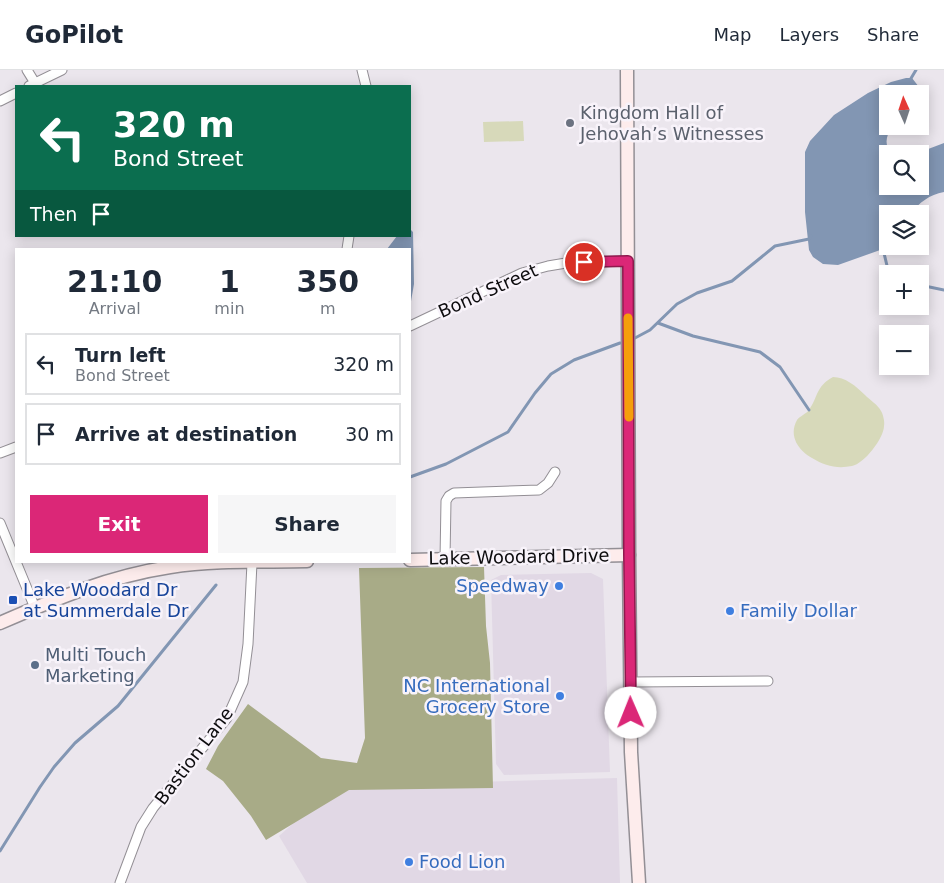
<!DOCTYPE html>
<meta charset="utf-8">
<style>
:root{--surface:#fff;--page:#f6f6f7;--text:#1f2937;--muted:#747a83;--line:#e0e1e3;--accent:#db2777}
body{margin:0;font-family:"DejaVu Sans",sans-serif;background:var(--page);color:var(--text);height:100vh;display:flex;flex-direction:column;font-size:19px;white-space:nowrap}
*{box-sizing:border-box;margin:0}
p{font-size:16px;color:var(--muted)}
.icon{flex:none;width:28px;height:28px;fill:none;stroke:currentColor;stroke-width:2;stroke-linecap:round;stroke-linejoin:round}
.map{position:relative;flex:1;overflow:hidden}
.drawer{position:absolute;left:15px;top:178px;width:396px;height:315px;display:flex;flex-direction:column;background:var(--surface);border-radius:0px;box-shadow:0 2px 12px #0003}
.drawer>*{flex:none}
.top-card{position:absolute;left:15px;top:15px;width:396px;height:152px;border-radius:0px;box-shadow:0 2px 12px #0003;background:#0b6e4f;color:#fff;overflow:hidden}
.needle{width:32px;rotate:357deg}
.buttons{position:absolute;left:879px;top:15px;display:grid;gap:10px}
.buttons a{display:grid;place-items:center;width:50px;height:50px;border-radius:0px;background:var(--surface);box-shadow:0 2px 12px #0003;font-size:25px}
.pin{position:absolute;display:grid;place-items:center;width:42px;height:42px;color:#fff;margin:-21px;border:2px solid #fff;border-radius:50%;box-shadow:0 1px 5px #0007}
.me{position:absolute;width:55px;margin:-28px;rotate:359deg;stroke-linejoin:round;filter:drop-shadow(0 0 4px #0008)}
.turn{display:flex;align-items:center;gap:18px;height:105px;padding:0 15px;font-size:22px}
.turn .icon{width:65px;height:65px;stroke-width:2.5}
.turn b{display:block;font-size:35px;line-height:42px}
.then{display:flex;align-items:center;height:48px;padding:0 15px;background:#0003;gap:10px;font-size:19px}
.eta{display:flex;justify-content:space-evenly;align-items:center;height:85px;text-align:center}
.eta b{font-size:30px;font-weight:700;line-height:35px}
.cta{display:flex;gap:10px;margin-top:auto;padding:10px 15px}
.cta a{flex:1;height:58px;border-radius:0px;background:var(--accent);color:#fff;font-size:20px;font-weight:700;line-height:58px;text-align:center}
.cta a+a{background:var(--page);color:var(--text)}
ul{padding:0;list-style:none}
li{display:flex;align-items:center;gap:15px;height:62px;margin:0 10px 8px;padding:0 5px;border:2px solid var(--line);border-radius:0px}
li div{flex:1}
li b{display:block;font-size:19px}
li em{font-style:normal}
header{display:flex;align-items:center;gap:30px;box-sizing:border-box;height:70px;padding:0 25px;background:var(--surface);border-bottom:1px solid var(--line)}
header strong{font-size:24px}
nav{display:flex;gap:28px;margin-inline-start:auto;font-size:18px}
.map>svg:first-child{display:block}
.built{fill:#e1d8e5}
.green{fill:#d7d9ba}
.forest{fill:#a8ab87}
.water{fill:#8296b3}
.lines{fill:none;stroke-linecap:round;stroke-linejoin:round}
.stream{stroke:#8296b3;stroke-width:3}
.street-casing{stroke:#938f95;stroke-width:11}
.secondary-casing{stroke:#938f95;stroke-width:15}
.street{stroke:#fff;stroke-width:9}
.secondary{stroke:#fdecec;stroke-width:12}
.route-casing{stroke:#8e194d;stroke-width:12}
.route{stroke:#db2777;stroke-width:9}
.slow{stroke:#f59e0b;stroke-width:9}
.worship-dot{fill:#6b7280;stroke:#f8f3fa;stroke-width:2}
.shop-dot{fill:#3f7fe0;stroke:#f8f3fa;stroke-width:2}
.transit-dot{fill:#1a4fb4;stroke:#f8f3fa;stroke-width:2}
.service-dot{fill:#5c6f8a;stroke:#f8f3fa;stroke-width:2}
.labels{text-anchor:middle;stroke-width:5;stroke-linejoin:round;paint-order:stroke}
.worship-label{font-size:18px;fill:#5b616d;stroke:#f8f3fa;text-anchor:start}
.street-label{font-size:18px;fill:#0d0c0e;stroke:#f8f3fa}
.shop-label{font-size:18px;fill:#366cbe;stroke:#f8f3fa;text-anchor:end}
.transit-label{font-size:18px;fill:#164399;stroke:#f8f3fa;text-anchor:start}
.service-label{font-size:18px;fill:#4e5e75;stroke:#f8f3fa;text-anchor:start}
</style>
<header>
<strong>GoPilot</strong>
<nav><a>Map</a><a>Layers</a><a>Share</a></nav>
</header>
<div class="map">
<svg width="944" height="813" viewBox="0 0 944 813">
<rect width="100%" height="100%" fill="#ebe6ed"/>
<!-- built -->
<g class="built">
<polygon points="591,503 603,509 610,702 504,705 496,694 491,510 501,505"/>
<polygon points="617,708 620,813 307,813 279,766 335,716"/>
</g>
<!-- green -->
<g class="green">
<polygon points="523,51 524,71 484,72 483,52"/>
<path d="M833,307c12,0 23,9 32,18 5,5 13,10 16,16 2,3 4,11 3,15 0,12 -20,38 -32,40 -15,3 -27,0 -40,-8 -13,-7 -24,-22 -15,-38 3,-4 9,-6 12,-10 9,-13 7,-24 24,-33z"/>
</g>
<!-- forest -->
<polygon class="forest" points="484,497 486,556 490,593 493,718 349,720 266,770 251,746 223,711 206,699 218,676 248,634 321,688 357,693 365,668 359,498"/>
<!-- water -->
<g class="water">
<path d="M906,8h6l7,9 -5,7h-26v32h4c-6,11 -8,17 -1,28h-3v32h32v-32h-5l29,-11v49c-15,3 -24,10 -34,22h-22l-1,29 -4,6 -45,16 -15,-1 -10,-7 -4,-7 -4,-38v-60l5,-11 24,-26 34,-22 23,-11z"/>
<polygon points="410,159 413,162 414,214 410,237 410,179 387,179 397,166 410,166"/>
</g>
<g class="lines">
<!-- stream -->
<g class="stream">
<polyline points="910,10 916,0"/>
<polyline points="880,177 883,179 889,204"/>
<polyline points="920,215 944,220"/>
<polyline points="658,253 693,266 760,282 780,297 809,340"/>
<polyline points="635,268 650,260 677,234 697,223 732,211 775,176 809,169 811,166"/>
<polyline points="410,407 446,394 508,362 535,323 551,304 574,290 620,273"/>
<polyline points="0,781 40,717 54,697 75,673 118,636 216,515"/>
</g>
<!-- street casing -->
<g class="street-casing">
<g id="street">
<polyline points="27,0 35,13"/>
<polyline points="362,0 366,16"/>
<polyline points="29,16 62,0"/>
<polyline points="0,31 16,23"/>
<polyline points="347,179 349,166"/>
<polyline points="410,256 522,203 548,196 566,193 628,191"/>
<polyline points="0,383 16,377"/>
<polyline points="0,453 35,538"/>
<polyline points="445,489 446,431 449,426 454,423 539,420 548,413 555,402"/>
<polyline points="631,612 768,611"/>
<polyline points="120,813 141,757 153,738 227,648 243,612 248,574 252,493"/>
</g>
</g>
<!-- secondary casing -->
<g class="secondary-casing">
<g id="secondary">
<polyline points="627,0 629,485 631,682 639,813"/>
<polyline points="410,490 629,485"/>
<path d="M0,553c55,-24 110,-47 170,-56 45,-7 92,-5 137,-6"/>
</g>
</g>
<!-- street -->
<use href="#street" class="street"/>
<!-- secondary -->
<use href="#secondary" class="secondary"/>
</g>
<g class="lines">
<!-- route casing -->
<g class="route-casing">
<polyline id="route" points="584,192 628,191 629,484 631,643"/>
</g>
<!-- route -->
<use href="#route" class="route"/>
<!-- slow -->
<polyline class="slow" points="628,248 629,347"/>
</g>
<!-- markers -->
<circle class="worship-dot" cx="570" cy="53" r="5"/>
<g class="shop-dot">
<circle cx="559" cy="516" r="5"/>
<circle cx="730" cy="541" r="5"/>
<circle cx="560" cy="626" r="5"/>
<circle cx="409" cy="792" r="5"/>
</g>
<rect class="transit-dot" x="8" y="525" width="10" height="10" rx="2.5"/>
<circle class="service-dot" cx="35" cy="595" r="5"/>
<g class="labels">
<!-- worship labels -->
<g class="worship-label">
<text x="580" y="49">Kingdom Hall of<tspan x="580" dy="21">Jehovah’s Witnesses</tspan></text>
</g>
<!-- street labels -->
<g class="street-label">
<text transform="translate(488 221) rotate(-24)" y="6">Bond Street</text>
<text transform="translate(519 487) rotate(-1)" y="6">Lake Woodard Drive</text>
<text transform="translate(194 686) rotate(-53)" y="6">Bastion Lane</text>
</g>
<!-- shop labels -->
<g class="shop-label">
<text x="549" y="522">Speedway</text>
<text x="740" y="547" text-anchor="start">Family Dollar</text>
<text x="550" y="622">NC International<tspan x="550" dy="21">Grocery Store</tspan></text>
<text x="419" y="798" text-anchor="start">Food Lion</text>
</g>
<!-- transit labels -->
<g class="transit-label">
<text x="23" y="526">Lake Woodard Dr<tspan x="23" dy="21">at Summerdale Dr</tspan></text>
</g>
<!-- service labels -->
<g class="service-label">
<text x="45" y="591">Multi Touch<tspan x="45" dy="21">Marketing</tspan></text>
</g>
</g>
</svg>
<div class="buttons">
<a><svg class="needle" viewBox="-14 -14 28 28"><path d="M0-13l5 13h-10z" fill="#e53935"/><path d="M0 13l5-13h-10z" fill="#747a83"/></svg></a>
<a><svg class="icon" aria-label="search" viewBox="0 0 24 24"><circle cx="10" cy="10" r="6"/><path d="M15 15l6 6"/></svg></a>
<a><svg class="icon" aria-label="layers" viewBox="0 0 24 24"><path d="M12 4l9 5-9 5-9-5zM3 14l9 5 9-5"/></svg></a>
<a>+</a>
<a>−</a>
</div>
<div class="pin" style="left:584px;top:192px;background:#d93025"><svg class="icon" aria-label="arrive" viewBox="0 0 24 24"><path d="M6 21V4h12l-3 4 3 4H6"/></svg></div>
<svg class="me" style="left:631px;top:643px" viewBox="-20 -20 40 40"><circle r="19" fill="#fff"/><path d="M0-13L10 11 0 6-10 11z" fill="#db2777"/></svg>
<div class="top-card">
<div class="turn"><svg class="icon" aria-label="left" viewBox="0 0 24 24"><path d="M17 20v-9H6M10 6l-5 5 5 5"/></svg><div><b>320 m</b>Bond Street</div></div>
<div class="then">Then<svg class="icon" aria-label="arrive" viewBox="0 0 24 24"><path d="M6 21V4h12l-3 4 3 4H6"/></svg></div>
</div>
<section class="drawer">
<div class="eta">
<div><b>21:10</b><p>Arrival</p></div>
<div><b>1</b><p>min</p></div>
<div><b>350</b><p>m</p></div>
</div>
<ul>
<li><svg class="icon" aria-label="left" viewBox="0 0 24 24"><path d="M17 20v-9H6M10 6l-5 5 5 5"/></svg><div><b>Turn left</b><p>Bond Street</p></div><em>320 m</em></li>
<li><svg class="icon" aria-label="arrive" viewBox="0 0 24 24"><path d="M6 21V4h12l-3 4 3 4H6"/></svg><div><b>Arrive at destination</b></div><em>30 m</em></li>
</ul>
<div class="cta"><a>Exit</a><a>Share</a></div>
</section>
</div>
